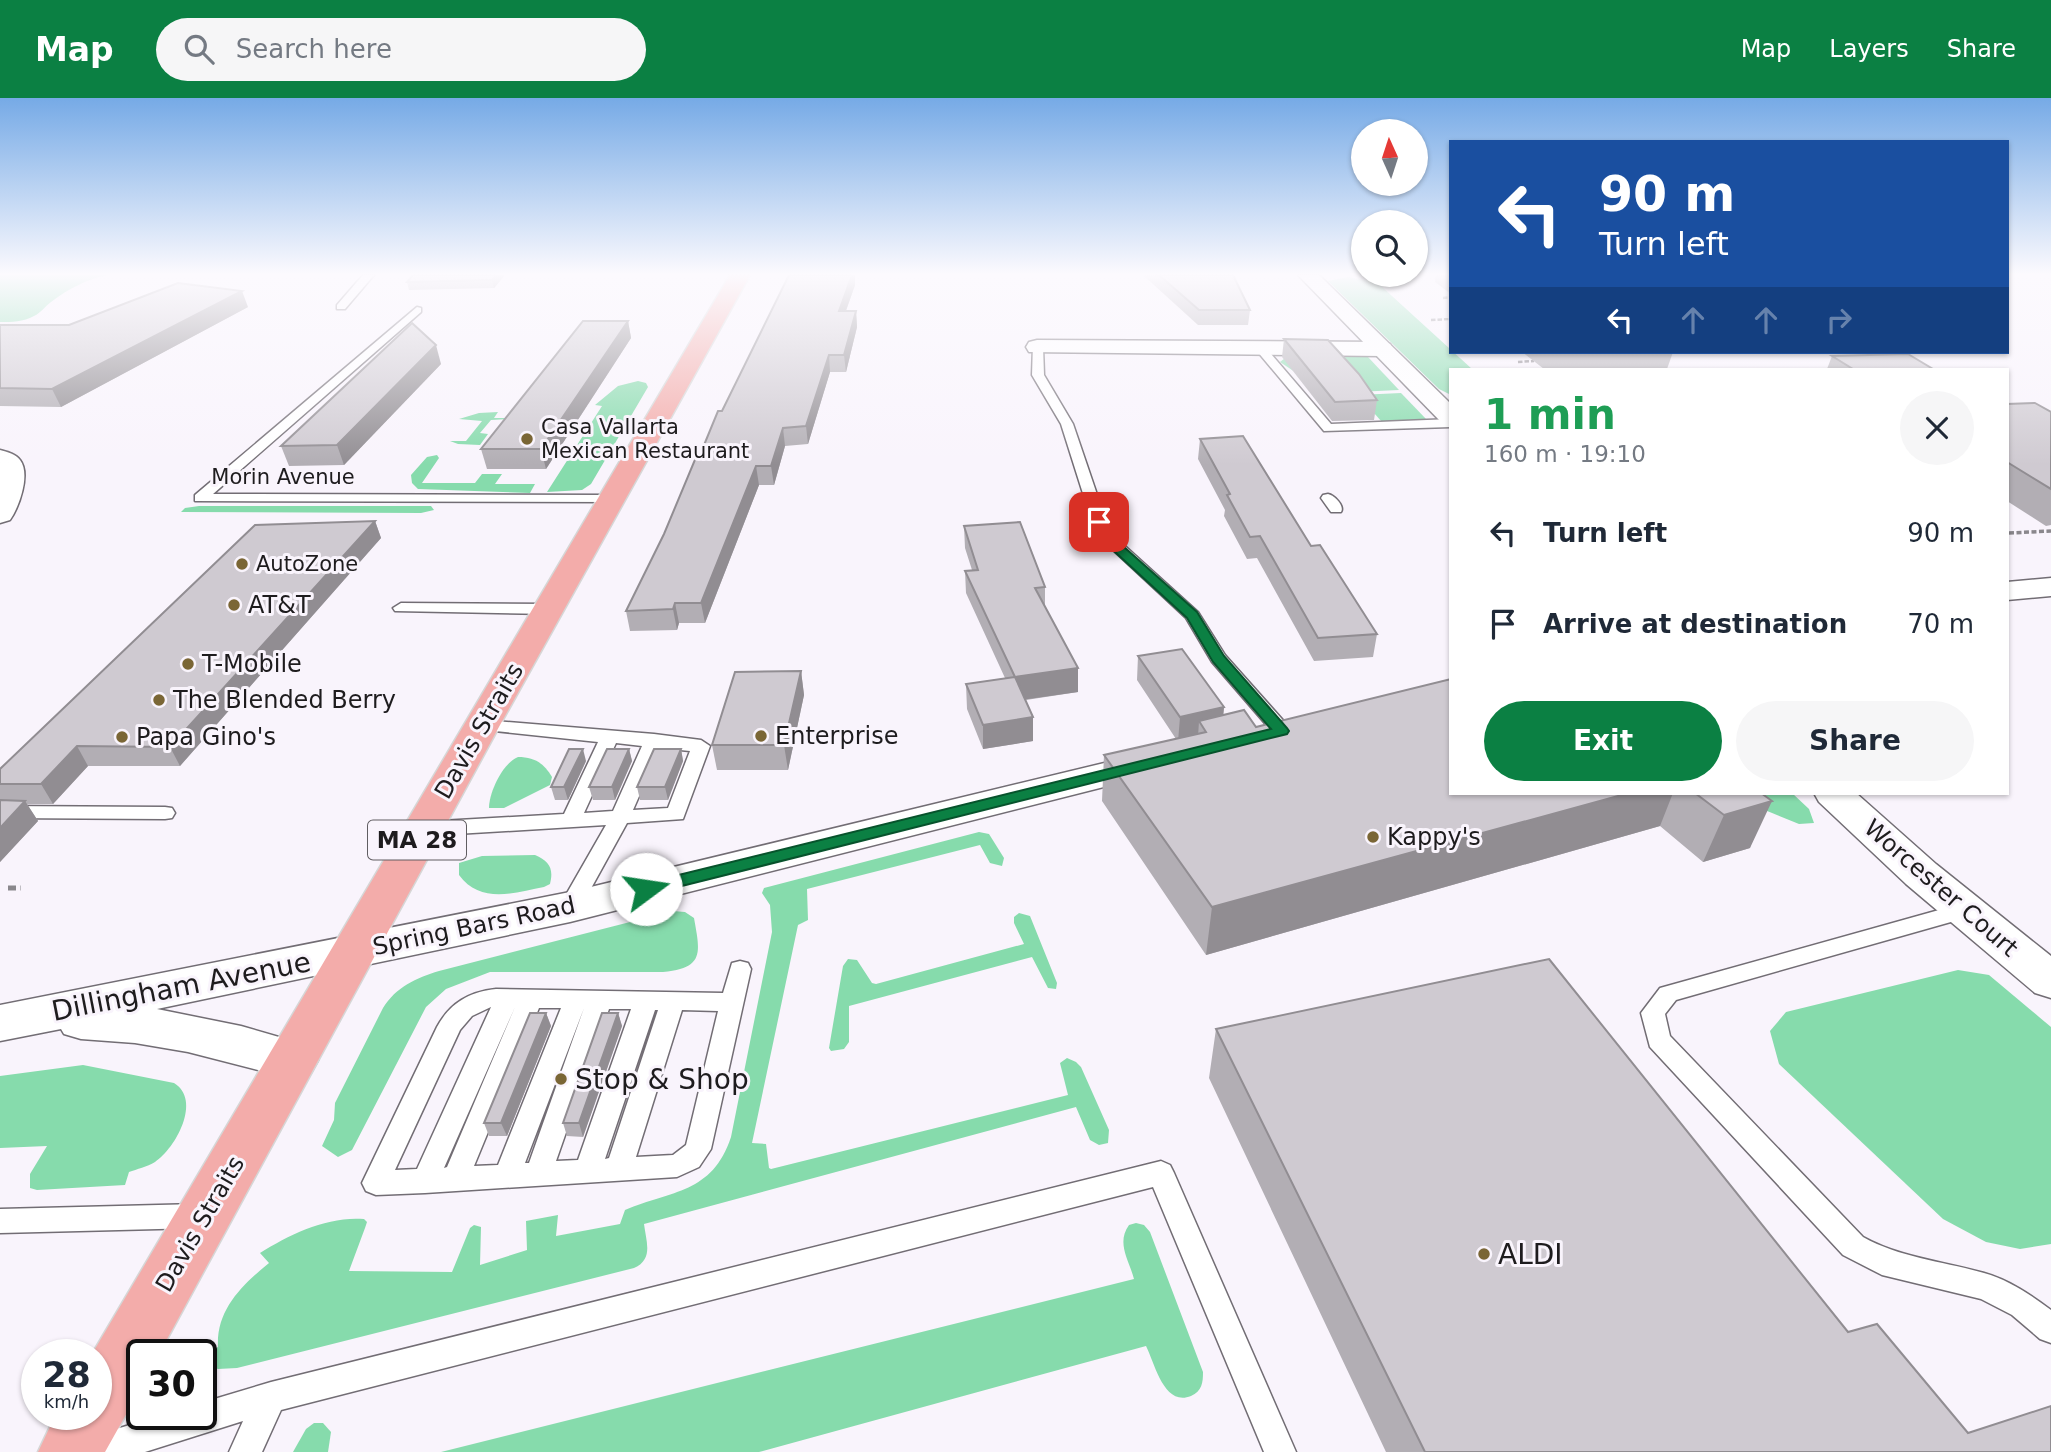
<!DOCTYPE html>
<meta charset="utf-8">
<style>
:root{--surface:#fff;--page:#f6f6f7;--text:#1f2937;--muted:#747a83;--accent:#0b8043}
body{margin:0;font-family:"DejaVu Sans",sans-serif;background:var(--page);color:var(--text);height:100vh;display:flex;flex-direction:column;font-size:26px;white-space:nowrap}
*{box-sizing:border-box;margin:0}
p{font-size:23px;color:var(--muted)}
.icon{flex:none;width:38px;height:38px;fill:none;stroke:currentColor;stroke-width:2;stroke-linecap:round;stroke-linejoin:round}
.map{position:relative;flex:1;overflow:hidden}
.panel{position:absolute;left:1449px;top:270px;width:560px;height:427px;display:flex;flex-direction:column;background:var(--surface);border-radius:0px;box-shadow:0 2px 5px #0004}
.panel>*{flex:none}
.guide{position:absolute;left:1449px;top:42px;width:560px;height:214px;border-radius:0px;box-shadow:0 2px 5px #0004;background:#1a4fa0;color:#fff;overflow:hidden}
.needle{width:46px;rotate:357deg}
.controls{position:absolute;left:1351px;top:21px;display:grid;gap:14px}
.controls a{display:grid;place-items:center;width:77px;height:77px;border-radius:50%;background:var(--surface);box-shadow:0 2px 5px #0004;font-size:35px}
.speed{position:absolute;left:21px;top:1241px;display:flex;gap:14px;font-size:35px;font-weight:700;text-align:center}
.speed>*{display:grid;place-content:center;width:91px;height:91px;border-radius:50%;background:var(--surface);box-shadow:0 2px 5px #0004;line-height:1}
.speed small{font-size:18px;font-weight:400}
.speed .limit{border:4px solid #111;border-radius:10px;background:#fff;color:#111}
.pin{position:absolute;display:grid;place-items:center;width:60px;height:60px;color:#fff;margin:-30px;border-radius:14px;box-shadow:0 4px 10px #0006}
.me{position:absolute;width:77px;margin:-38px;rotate:76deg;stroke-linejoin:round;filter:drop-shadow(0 0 5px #0008)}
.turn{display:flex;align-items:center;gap:24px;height:147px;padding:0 35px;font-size:32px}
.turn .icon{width:91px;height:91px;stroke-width:2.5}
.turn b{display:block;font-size:49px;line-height:60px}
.lanes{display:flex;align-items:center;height:66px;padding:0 35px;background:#0003;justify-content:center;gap:35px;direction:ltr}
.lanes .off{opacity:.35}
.round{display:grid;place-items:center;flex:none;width:74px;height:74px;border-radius:37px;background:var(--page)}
.head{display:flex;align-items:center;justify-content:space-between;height:119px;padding:0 35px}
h1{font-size:42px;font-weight:700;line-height:52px;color:#1e9e55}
.primary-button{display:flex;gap:14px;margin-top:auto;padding:14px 35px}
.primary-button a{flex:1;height:80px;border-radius:42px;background:var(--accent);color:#fff;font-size:28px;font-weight:700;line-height:80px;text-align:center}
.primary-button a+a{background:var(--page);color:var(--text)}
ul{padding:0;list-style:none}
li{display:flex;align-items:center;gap:21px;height:91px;padding:0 35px}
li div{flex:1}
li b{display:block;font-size:26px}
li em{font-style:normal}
header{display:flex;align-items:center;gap:42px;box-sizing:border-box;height:98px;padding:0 35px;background:var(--accent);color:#fff}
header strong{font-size:33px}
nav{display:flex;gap:38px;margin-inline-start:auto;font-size:24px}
.search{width:490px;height:63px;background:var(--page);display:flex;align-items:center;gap:18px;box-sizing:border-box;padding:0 24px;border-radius:38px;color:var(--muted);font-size:26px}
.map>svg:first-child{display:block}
.green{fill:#86dbac}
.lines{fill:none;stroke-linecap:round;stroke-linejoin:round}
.service-casing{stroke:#726d74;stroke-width:3}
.minor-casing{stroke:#726d74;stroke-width:3}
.tertiary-casing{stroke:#726d74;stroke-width:3}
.primary-casing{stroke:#d6d6d6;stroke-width:3}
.path-far2{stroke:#8a878c;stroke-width:2.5;stroke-dasharray:4.5 2;stroke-linecap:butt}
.path-far1{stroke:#8a878c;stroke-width:3.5;stroke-dasharray:5 2.5;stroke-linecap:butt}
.path{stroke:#8a878c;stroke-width:5;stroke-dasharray:8 4.5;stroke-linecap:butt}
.service{fill:#fff;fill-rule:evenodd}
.minor{fill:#fff;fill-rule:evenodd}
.tertiary{fill:#fff;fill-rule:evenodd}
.primary{fill:#f3acaa;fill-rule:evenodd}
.wall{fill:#b2aeb4}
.shaded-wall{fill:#918d92}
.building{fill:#cfcad1;stroke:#918d92;stroke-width:2}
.route{fill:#0b8043;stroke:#07532c;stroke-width:2}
.poi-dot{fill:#7a6635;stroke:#f9f4fc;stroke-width:2.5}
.labels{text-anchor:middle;stroke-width:6;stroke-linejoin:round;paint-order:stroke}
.far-poi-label{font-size:21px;fill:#1e1c1e;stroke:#f9f4fc;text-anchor:start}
.far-street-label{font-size:21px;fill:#1e1c1e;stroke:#f9f4fc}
.shield{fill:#f9f4fc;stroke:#605d61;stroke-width:2}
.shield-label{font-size:23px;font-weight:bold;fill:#1e1c1e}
.poi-label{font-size:24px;fill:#1e1c1e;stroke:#f9f4fc;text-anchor:start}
.street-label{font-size:24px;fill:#1e1c1e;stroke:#f9f4fc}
.near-street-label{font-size:28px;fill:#1e1c1e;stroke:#f9f4fc}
.near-poi-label{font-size:28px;fill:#1e1c1e;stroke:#f9f4fc;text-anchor:start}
</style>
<header>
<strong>Map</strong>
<div class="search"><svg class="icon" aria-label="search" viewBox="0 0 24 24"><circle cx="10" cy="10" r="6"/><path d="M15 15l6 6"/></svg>Search here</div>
<nav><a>Map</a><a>Layers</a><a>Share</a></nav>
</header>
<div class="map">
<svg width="2051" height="1354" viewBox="0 0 2051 1354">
<rect width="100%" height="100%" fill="#f9f4fc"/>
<!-- green -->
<g class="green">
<path d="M0,177h108c-21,4 -40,14 -57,27 -6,4 -10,11 -17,14 -11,6 -22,6 -34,6z"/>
<polygon points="1348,179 1369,183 1381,188 1472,271 1451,271 1451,297 1439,291 1328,183"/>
<polygon points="1344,256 1368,259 1399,292 1356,294 1295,274 1280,264 1289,257"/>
<polygon points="638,283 646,285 648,289 591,386 582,392 547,394 602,308 595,307 618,288"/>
<polygon points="1401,295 1427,322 1382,324 1358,297"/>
<polygon points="498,314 494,320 529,320 491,322 480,335 488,336 480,347 458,346 450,343 466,343 482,323 459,321 479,315"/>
<polygon points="437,357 439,360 422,385 475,385 482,376 502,376 495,386 535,386 530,395 418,391 412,385 411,377 427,359"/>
<polygon points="199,408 431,408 434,412 421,415 181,414 185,410"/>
<path d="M518,659c16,0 26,6 34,20l-2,8 -46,23h-15c0,-16 14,-45 29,-51z"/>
<polygon points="1723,695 1792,695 1809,711 1814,725 1799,726"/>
<path d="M979,734l10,2 15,24 -2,8 -12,-3 -10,-18 -173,44 1,31 -10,5 -46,218 14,1 3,24 2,1 297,-74 -8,-32 7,-5 9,4 5,5 28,63 -1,13 -9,2 -9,-5 -14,-33 -432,117c2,17 10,35 -10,44l-397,100 -19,1 -13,-5 -3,-8 16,-9c-2,-37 24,-62 51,-84l-9,-10c30,-19 68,-37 104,-34l3,3 -2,6 -16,43 103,1 18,-44 4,-3 7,2 -1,38 47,-15 -1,-29 32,-6 -2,21 64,-12 5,-14c47,-20 87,-16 106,-73l41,-205 -2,-27 -8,-12 2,-5z"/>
<path d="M535,757c14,6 19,13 15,29l-6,3c-30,6 -64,17 -85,-12v-12l23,-7z"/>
<path d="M673,813l12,1 9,6c6,34 11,50 -31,54h-173l-44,17 -20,18 -74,143 -14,7 -16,-11 12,-26 1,-17 48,-95c13,-21 33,-30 56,-37z"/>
<polygon points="1019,815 1030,818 1057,885 1056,891 1048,890 1032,859 849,908 849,944 844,951 831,953 829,950 843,868 848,861 857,862 872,885 876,886 1024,846 1014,825 1014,819"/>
<polygon points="1958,872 1989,877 2051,929 2051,1146 2020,1151 1986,1144 1943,1121 1779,966 1770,933 1786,914"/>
<path d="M83,967l91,18c28,17 2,65 -19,79 -8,5 -18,7 -26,10l-4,13 -88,5 -7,-2v-14l17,-28 -47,2v-72z"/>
<path d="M1136,1125l8,2 6,7 53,140c0,11 -1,19 -12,24 -27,11 -36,-32 -45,-50l-387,106h-318l693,-173c-5,-19 -18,-36 -5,-54z"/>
<polygon points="314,1325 323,1325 331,1334 328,1354 293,1354 306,1331"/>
</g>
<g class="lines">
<!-- service casing -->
<g class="service-casing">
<g id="service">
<polygon points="363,177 374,177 345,211 337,211 337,207"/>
<polygon points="417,209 421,210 421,214 213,396 611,397 616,398 616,404 195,403 195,397"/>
<polygon points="1033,247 1043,249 1044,277 1073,326 1106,423 1125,448 1198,514 1225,557 1289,629 1291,633 1289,637 1275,637 1212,564 1186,520 1115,454 1092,424 1061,326 1032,277"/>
<polygon points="1257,249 1265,249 1331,326 1451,321 1451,329 1324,333 1257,253"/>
<path d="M1328,396c6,1 17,12 13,18h-10l-10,-14 2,-3z"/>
<polygon points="401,505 549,506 557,511 549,516 395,513 393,510"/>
<path d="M482,622l172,14 47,6 9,6 -27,73 -56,4 -49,89 -8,3 -8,-3 -3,-5 47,-82 -183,11 -7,-2 -3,-5 3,-5 7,-2 141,-8 34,-72 -122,-13 -3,-4 3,-4zM616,645l26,3 -29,65 -29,2zM660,650l30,3 -22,57 -35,2z"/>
<polygon points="0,708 165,709 172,710 175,715 172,720 165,721 0,720"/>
<path d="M1964,805l8,3 3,5 -3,5 -296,84 -11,14 5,22 193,201c38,21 79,24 121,36 25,7 47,22 67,37v33l-11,-4 -28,-24 -31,-16 -99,-24 -39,-20 -193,-208 -9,-34 19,-25z"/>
<path d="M740,863l8,2 3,6 -40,180 -12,18 -22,10 -252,16 -49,2 -10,-4 -4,-8 75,-156c13,-24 32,-35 59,-38l227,4 9,-30zM491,909l-74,162 -22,1 65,-140 12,-14zM515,909l-68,160 -3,1zM539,910h22l-63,157 -24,1zM584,910l-55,155h-4zM609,911h22l-53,151 -22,1zM655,912h3l-49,148 -4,1zM682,912l36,1 -32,134 -13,10 -37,2z"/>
<polygon points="1161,1063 1170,1067 1174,1075 1296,1354 1264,1354 1153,1089 281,1312 262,1354 229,1354 243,1323 145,1354 78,1354 83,1343 94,1338 165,1316 201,1316 201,1305 271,1284"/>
<polygon points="198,1106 208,1109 212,1118 208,1127 198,1130 0,1135 0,1111"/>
</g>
</g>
<!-- minor casing -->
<g class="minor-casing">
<g id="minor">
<polygon points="1037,242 1382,244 1390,246 1393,251 1390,256 1382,258 1029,254 1026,249 1029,244"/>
<path d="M0,352c7,2 16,4 20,10 11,14 -1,47 -10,60l-10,3z"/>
<polygon points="1154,653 1167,657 1173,665 1167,673 570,824 157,911 241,928 310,948 318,962 310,976 293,981 188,954 135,945 81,941 64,936 61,931 0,943 0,907 570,794"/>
</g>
</g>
<!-- tertiary casing -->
<g class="tertiary-casing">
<g id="tertiary">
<polygon points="1298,177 1319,177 1451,306 1451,327 1442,325"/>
<polygon points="2051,480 2051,498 2007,502 2007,484"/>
<polygon points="1814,695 1856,695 1936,766 2051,858 2051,900 2035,895 1906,786 1819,704"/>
</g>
</g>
<!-- primary casing -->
<g class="primary-casing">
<polygon id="primary" points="730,177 750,177 500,627 159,1256 142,1256 142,1288 105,1354 38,1354 56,1316 96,1316 96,1256 92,1256"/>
</g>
<!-- path-far2 -->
<g class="path-far2">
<polyline points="1443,200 1451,199"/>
<polyline points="1431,222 1451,221"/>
<polyline points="1518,264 1534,263"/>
</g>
<!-- path-far1 -->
<polyline class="path-far1" points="2009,435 2051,433"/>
<!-- path -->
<polyline class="path" points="8,790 21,790"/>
<!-- service -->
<use href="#service" class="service"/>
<!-- minor -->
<use href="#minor" class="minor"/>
<!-- tertiary -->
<use href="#tertiary" class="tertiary"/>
<!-- primary -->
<use href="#primary" class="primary"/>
</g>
<!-- wall -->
<g class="wall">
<polygon points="413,177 505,177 494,190 409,192 407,184"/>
<polygon points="789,177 855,177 855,187 846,213 856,213 857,229 846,274 830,274 808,346 785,348 774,387 759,387 705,525 679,525 677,532 630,533 626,513 664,436 702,352 722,313"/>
<polygon points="1143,177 1233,177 1250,212 1248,227 1198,227"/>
<polygon points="1436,177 1451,177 1451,196 1435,184"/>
<polygon points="248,209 61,309 0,308 0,227 69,227"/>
<polygon points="628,223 631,240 546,371 487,371 481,351"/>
<polygon points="1284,241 1377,302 1374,322 1332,323 1282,259"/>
<polygon points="1522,254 1673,254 1667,271 1544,271"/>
<polygon points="1832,258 1933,271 1827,271"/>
<polygon points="441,266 344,367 289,368 281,348"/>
<polygon points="2007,306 2051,314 2051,427 2046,428 2007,403"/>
<polygon points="1200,341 1311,448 1377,536 1373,559 1314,563 1257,460 1247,461 1224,418 1225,412 1198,361"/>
<polygon points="375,423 381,440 180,668 88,668 53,706 27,706 38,723 0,764 0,671"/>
<polygon points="964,428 1045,489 1045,509 1078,570 1078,594 1026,602 1033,643 983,651 967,611 966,586 1005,580 966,495 965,473 972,472 965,450"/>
<polygon points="1138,558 1224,609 1223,617 1451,695 1761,695 1750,750 1703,764 1660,728 1206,857 1102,703 1104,657 1176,641 1137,582"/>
<polygon points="801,573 804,597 788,672 717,672 712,647"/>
<polygon points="629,651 632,663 615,702 593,702 589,689"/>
<polygon points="681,651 683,663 668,702 640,702 637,689"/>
<polygon points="586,663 568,702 555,702 551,689"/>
<polygon points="546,915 551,928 507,1038 489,1038 484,1025"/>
<polygon points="618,915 622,928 583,1039 567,1038 563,1025"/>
<polygon points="1216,931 1848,1234 1968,1335 2051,1354 1386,1354 1209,980"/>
</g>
<!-- shaded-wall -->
<g class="shaded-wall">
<polygon points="496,177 505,177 494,190 492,182"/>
<polygon points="852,177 855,177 855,187 840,229 839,213"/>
<polygon points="242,193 248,209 61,309 52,291"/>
<polygon points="856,213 857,229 846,274 844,257"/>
<polygon points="628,223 631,240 546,371 541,351"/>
<polygon points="436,247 441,266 344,367 337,347"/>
<polygon points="829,257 830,274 808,346 806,328"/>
<polygon points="783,330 785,348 774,387 771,368"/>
<polygon points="756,368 759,387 705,525 701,505"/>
<polygon points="375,423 381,440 180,668 170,649"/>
<polygon points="675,505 679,525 677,532 673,511"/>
<polygon points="1078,570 1078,594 1015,603 1015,579"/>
<polygon points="801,573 804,597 788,672 784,647"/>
<polygon points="1224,609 1222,633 1206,634 1199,623 1198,639 1178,644 1180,619"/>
<polygon points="1033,619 1033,643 983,651 983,627"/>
<polygon points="77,648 88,668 53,706 41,686"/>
<polygon points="583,651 586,663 568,702 564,689"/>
<polygon points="629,651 632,663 615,702 612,689"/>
<polygon points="681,651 683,663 668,702 665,689"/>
<polygon points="1629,695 1673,695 1660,728 1206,857 1212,809"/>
<polygon points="25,703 38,723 0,764 0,730"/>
<polygon points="1772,703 1750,750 1703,764 1724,717"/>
<polygon points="546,915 551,928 507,1038 501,1025"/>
<polygon points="618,915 622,928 583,1039 579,1025"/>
</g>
<!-- building -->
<g class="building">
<polygon points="413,177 496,177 492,182 407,184"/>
<polygon points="789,177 852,177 839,213 856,213 844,257 829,257 806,328 783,330 771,368 756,368 701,505 675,505 673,511 626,513 664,436 699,352 702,352 718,313 722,313"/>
<polygon points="1159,177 1233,177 1250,212 1199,212"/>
<polygon points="178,185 242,193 52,291 0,290 0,227 69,227"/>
<polygon points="583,223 628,223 541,351 481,351"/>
<polygon points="412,225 436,247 337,347 281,348"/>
<polygon points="1284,241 1328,242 1359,276 1377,302 1335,304"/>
<polygon points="1908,256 1933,271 1853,271 1832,258"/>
<polygon points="2035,305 2051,314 2051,391 2007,364 2007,306"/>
<polygon points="1243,338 1311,448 1320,447 1377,536 1318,540 1260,438 1250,439 1227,397 1230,396 1200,341"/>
<polygon points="375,423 170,649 77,648 41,686 0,686 0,671 255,427"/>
<polygon points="1020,424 1045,489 1035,490 1078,570 1015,579 1033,619 983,627 966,586 1015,579 965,473 978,472 964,428"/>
<polygon points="1182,551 1224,609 1180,619 1138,558"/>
<polygon points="801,573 784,647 712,647 735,574"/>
<polygon points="1451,581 1451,695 1629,695 1212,809 1104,657 1206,634 1199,623 1244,612 1256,629"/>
<polygon points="569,651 583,651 564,689 551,689"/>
<polygon points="607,651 629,651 612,689 589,689"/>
<polygon points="654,651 681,651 665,689 637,689"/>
<polygon points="1695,695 1761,695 1772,703 1724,717"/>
<polygon points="0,702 25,703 0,730"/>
<polygon points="1549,861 1848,1234 1877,1226 1968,1335 2051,1308 2051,1354 1425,1354 1216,931"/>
<polygon points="530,915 546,915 501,1025 484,1025"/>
<polygon points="602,915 618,915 579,1025 563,1025"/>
</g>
<!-- sky -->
<linearGradient id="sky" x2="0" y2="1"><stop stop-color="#76aae6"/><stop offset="0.48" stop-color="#fcfafe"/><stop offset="1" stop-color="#fcfafe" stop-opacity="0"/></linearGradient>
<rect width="2051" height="367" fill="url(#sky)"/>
<!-- route -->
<polygon class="route" points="1094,422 1103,422 1124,449 1197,514 1224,558 1287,630 1289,633 1287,636 646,797 639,795 637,791 639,786 646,785 1271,631 1213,564 1187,520 1115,454 1093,424"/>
<!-- markers -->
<g class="poi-dot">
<circle cx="527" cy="341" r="7"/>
<circle cx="242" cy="466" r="7"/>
<circle cx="234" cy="507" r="7"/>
<circle cx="188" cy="566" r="7"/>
<circle cx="159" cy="602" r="7"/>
<circle cx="761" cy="638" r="7"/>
<circle cx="122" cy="639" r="7"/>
<circle cx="1373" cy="739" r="7"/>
<circle cx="561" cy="981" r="7"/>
<circle cx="1484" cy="1156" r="7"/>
</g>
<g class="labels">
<!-- far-poi labels -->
<g class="far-poi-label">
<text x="541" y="336">Casa Vallarta<tspan x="541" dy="24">Mexican Restaurant</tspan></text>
<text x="256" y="473">AutoZone</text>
</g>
<!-- far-street labels -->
<g class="far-street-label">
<text x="283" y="386">Morin Avenue</text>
</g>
<!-- shield labels -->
<rect class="shield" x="368" y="722.5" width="98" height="39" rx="5"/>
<g class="shield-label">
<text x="417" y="750">MA 28</text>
</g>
<!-- poi labels -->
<g class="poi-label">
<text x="248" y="515">AT&amp;T</text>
<text x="202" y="574">T-Mobile</text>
<text x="173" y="610">The Blended Berry</text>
<text x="775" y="646">Enterprise</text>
<text x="136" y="647">Papa Gino's</text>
<text x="1387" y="747">Kappy's</text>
</g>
<!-- street labels -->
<g class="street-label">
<text transform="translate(479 633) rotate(-60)" y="8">Davis Straits</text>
<text transform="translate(1941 790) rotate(41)" y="8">Worcester Court</text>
<text transform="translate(474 828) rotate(-12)" y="8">Spring Bars Road</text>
<text transform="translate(200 1126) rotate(-60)" y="8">Davis Straits</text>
</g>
<!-- near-street labels -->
<g class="near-street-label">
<text transform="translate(181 888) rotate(-11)" y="10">Dillingham Avenue</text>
</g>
<!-- near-poi labels -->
<g class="near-poi-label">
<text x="575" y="991">Stop &amp; Shop</text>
<text x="1498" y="1166">ALDI</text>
</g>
</g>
</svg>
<div class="controls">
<a><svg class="needle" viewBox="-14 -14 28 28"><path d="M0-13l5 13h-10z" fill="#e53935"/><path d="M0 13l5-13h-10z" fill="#747a83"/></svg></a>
<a><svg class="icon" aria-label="search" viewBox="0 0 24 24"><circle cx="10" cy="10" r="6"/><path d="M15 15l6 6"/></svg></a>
</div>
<div class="speed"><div>28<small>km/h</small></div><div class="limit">30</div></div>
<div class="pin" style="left:1099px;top:424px;background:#d93025"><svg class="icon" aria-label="arrive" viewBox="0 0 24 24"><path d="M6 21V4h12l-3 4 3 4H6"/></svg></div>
<svg class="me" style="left:646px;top:791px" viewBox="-20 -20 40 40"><circle r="19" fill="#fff"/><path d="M0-13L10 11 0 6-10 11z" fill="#0b8043"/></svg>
<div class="guide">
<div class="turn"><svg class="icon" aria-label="left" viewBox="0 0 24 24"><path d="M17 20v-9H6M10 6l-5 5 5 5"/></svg><div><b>90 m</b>Turn left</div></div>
<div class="lanes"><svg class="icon" aria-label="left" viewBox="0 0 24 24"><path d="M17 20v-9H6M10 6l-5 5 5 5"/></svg><svg class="icon off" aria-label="ahead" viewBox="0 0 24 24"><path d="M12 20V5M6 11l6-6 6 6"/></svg><svg class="icon off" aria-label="ahead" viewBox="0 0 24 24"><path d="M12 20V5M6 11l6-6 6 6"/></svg><svg class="icon off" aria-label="right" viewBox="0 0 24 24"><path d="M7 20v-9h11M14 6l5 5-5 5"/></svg></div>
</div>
<section class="panel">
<div class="head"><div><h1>1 min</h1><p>160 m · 19:10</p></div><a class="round"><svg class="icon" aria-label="close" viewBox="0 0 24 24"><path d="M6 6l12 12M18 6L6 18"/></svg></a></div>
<ul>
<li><svg class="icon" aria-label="left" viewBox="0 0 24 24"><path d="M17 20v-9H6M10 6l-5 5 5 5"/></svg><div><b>Turn left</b></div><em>90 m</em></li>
<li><svg class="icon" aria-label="arrive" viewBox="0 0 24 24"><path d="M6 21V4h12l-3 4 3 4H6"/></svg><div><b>Arrive at destination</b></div><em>70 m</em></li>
</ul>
<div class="primary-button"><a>Exit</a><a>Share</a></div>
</section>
</div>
